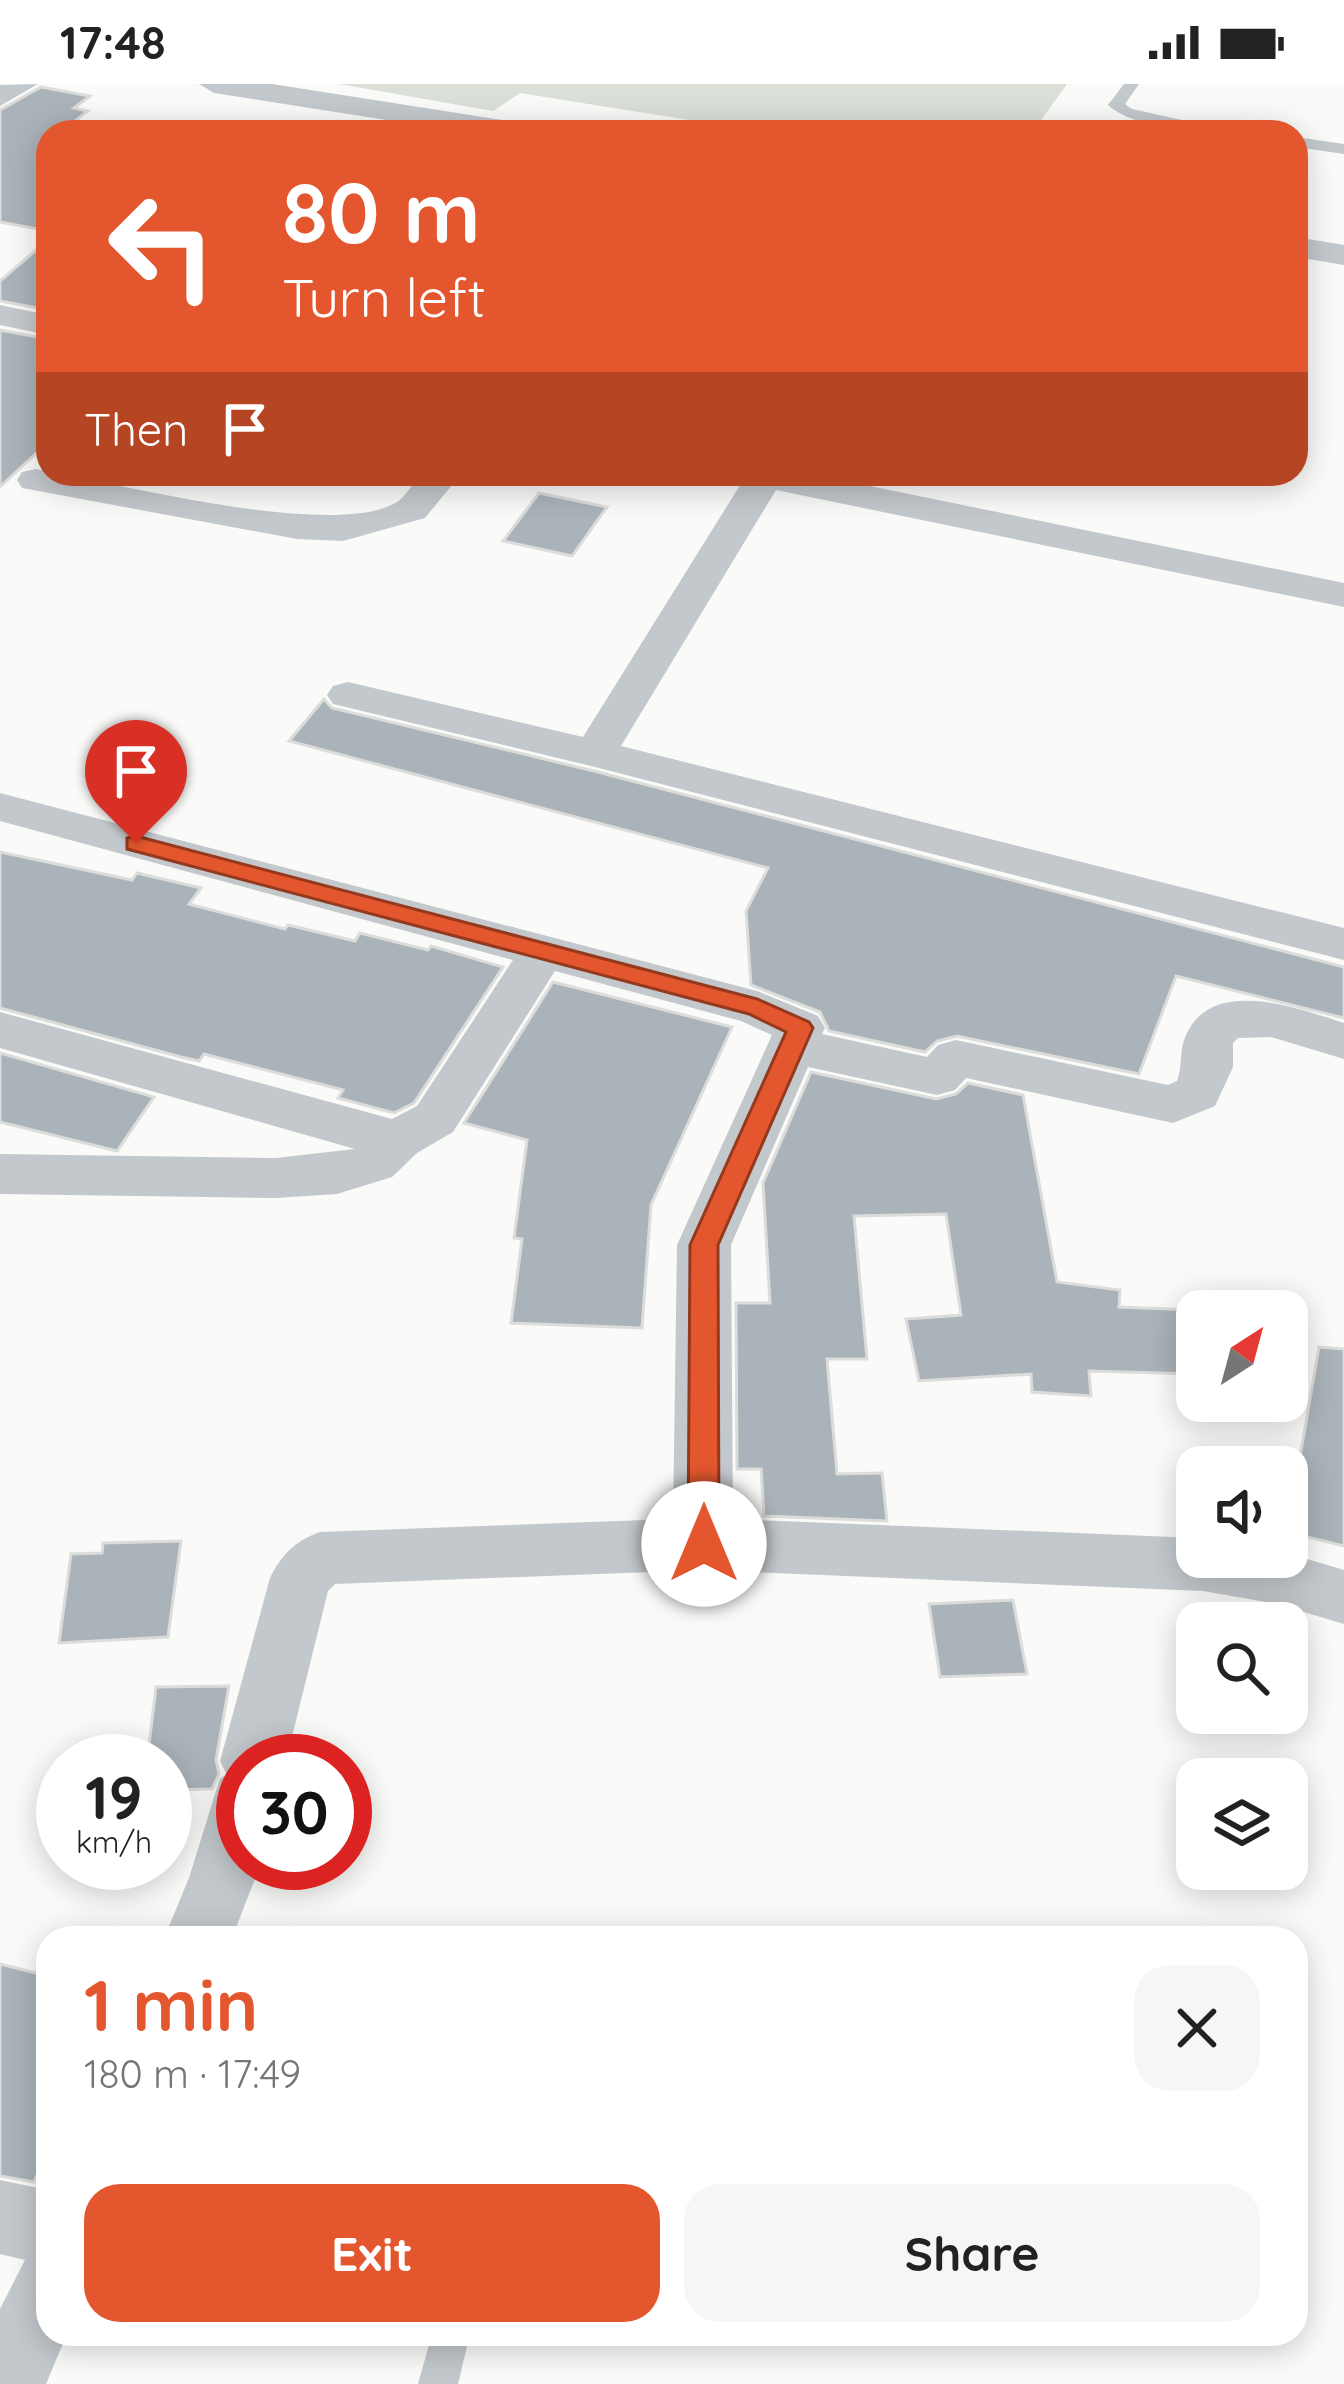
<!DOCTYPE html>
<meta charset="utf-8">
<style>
:root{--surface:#fff;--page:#f6f6f6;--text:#222;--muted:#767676;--accent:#e4572e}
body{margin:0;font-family:Quicksand,sans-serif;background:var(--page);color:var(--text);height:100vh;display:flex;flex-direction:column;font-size:45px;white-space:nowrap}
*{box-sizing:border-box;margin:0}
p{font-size:39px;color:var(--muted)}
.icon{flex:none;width:66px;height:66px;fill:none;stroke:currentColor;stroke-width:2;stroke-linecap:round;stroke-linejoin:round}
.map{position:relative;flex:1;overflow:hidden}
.sheet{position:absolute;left:36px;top:1842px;width:1272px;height:420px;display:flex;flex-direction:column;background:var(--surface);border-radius:36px;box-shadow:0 6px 30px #0003}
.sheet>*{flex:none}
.hud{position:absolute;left:36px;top:36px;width:1272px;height:366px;border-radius:36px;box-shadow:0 6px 30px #0003;background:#e4572e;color:#fff;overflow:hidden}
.needle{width:78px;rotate:36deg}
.fabs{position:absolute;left:1176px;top:1206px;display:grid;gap:24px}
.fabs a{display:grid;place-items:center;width:132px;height:132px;border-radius:24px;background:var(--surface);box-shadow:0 6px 30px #0003;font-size:60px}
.speed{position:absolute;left:36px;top:1650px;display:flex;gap:24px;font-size:60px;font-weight:700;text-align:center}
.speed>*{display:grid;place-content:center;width:156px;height:156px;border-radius:50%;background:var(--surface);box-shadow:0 6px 30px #0003;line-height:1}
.speed small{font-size:30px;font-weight:400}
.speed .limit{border:18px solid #d22;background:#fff;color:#111}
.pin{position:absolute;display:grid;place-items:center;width:102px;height:102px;color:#fff;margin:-123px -51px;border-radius:50% 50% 50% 0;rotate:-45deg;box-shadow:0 0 12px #0007}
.pin .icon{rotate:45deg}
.me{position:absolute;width:132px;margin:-66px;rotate:0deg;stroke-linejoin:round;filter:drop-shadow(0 0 9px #0008)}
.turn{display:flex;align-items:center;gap:42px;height:252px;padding:0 48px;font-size:54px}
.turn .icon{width:156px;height:156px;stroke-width:2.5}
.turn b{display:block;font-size:84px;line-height:102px}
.then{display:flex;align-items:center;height:114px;padding:0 48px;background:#0003;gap:24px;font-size:45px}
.round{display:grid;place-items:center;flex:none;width:126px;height:126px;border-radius:36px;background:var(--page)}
.headline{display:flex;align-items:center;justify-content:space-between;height:204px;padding:0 48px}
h1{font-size:72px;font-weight:700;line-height:90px;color:var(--accent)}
.cta{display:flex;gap:24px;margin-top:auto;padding:24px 48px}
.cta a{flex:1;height:138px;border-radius:36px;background:var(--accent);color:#fff;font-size:48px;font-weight:700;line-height:138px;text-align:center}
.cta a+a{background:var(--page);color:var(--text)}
.status{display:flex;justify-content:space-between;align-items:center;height:84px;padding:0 60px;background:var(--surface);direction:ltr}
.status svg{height:33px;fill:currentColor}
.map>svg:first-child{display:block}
.green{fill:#dadfd7}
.building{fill:#aab3b9;stroke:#dcdcda;stroke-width:3}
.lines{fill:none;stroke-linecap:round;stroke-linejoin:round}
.service{fill:#c3c8cc;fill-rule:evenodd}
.minor{fill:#c3c8cc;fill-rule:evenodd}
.route{fill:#e4572e;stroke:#94391e;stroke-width:3}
</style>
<div class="status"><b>17:48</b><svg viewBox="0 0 49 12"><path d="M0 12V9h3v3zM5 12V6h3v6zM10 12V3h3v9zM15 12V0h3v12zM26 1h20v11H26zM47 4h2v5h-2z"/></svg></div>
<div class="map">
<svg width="1344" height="2300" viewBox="0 0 1344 2300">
<rect width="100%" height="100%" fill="#fafaf8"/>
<!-- green -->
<polygon class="green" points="339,0 1067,0 1036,43 1026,48 764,48 520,9 493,27"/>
<!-- building -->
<g class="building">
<polygon points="41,3 90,12 74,24 88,27 61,48 48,48 48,147 0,138 0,26"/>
<polygon points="48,156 48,226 0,217 0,197"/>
<polygon points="0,246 48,255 48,358 0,403"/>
<polygon points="539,409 607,423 572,472 503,457"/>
<polygon points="324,615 332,624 594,687 1344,883 1344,934 1176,892 1139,990 957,952 937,957 925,968 829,947 820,928 751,901 746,827 768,784 289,657"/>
<polygon points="0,768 132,796 137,789 201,804 189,820 285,845 288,841 355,857 360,849 428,866 431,862 503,883 414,1019 394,1029 338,1014 343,1006 204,970 199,977 181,973 0,924"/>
<polygon points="553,898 732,943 651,1121 642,1244 511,1239 522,1155 514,1154 527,1056 464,1039"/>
<polygon points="0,969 154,1013 117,1067 0,1038"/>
<polygon points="811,988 936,1015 956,1010 968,999 1023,1011 1057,1198 1120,1206 1119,1223 1197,1226 1197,1290 1089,1287 1091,1312 1032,1308 1031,1290 919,1297 906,1235 961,1231 946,1130 854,1132 867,1275 827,1275 837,1390 882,1389 887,1437 764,1432 761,1385 737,1385 736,1219 770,1219 763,1099"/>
<polygon points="1319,1263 1344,1265 1344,1462 1287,1448"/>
<polygon points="181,1457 168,1553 59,1559 71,1470 102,1469 103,1459"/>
<polygon points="1013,1516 1027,1590 940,1593 929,1520"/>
<polygon points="229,1602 216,1676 219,1690 212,1705 165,1706 165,1677 147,1677 156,1603"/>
<polygon points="0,1880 48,1892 48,2064 34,2098 0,2092"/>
</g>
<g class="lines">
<!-- service -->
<g class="service">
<path d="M1124,0h15l-14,20 7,5 104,23c-34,0 -103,-3 -128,-27z"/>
<polygon points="1296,53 1344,60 1344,70 1296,63"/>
<polygon points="432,2250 470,2250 458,2300 418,2300"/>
</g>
<!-- minor -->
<g class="minor">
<polygon points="38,0 0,22 0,1"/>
<polygon points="199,0 272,0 522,39 537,48 463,48 214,9"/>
<polygon points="1296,153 1344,161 1344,181 1296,173"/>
<polygon points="0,221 48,231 48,251 0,241"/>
<path d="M36,385c72,12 298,72 361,33 9,-6 17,-20 24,-28h40l-36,44 -82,23 -46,-2 -275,-51 -5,-8 5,-8z"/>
<polygon points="747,390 811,390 1344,499 1344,523 776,406 621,662 1344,844 1344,876 595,683 333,620 327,611 333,602 348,598 583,653"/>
<path d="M0,709l757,198 61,25 7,12 -3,6 105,23 11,-12 18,-5 212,45 9,-4c6,-15 2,-32 9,-46 26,-60 115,-26 158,-12v36l-73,-22 -33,1 -5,5v24l-18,39 -42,17 -207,-45 -11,12 -18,5 -129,-28 -77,178 2,274 464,19v19h90v-4l57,17v54l-67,-20 -74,-13 -500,-21 -368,14 -7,7 -42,170h-43v102h18l-29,75h-68l25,-60 31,-100 7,-3 -7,-14 50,-183c12,-24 25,-37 50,-46l353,-13 4,-274 95,-210 -31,-14 -186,-50 -102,161 -36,21 -25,24 -55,17 -61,4 -276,-4v-40l276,4 79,-9 -355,-101v-36l392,107 25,-13 96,-146 -513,-139z"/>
<polygon points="0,2096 48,2106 48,2250 67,2250 46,2300 0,2300 0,2225 25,2176 0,2170"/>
</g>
</g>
<!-- route -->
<polygon class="route" points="136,752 757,915 809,938 813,944 718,1161 719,1460 714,1469 704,1473 693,1469 688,1460 690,1161 786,948 749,930 127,765 127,754"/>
</svg>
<div class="fabs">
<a><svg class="needle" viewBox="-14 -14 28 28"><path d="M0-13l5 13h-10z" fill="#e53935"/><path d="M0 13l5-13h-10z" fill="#767676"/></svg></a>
<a><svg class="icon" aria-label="sound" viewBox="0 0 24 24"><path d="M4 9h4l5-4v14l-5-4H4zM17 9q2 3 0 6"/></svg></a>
<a><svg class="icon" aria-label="search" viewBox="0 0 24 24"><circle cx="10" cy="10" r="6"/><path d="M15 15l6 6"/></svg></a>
<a><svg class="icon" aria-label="layers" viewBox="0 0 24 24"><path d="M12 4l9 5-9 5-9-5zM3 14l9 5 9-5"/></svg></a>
</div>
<div class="speed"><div>19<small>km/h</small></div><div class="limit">30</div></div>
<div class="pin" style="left:136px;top:759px;background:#d93025"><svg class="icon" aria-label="arrive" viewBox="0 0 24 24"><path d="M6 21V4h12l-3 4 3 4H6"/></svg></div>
<svg class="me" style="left:704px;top:1460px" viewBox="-20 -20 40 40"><circle r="19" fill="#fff"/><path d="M0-13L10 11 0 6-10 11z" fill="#e4572e"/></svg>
<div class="hud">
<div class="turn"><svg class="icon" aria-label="left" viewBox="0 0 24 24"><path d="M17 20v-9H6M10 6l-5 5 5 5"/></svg><div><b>80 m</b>Turn left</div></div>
<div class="then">Then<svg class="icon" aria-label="arrive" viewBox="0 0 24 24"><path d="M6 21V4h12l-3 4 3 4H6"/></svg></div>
</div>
<section class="sheet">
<div class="headline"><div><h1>1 min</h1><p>180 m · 17:49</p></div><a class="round"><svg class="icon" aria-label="close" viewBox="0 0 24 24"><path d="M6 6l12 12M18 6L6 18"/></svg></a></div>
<div class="cta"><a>Exit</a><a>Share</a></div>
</section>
</div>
